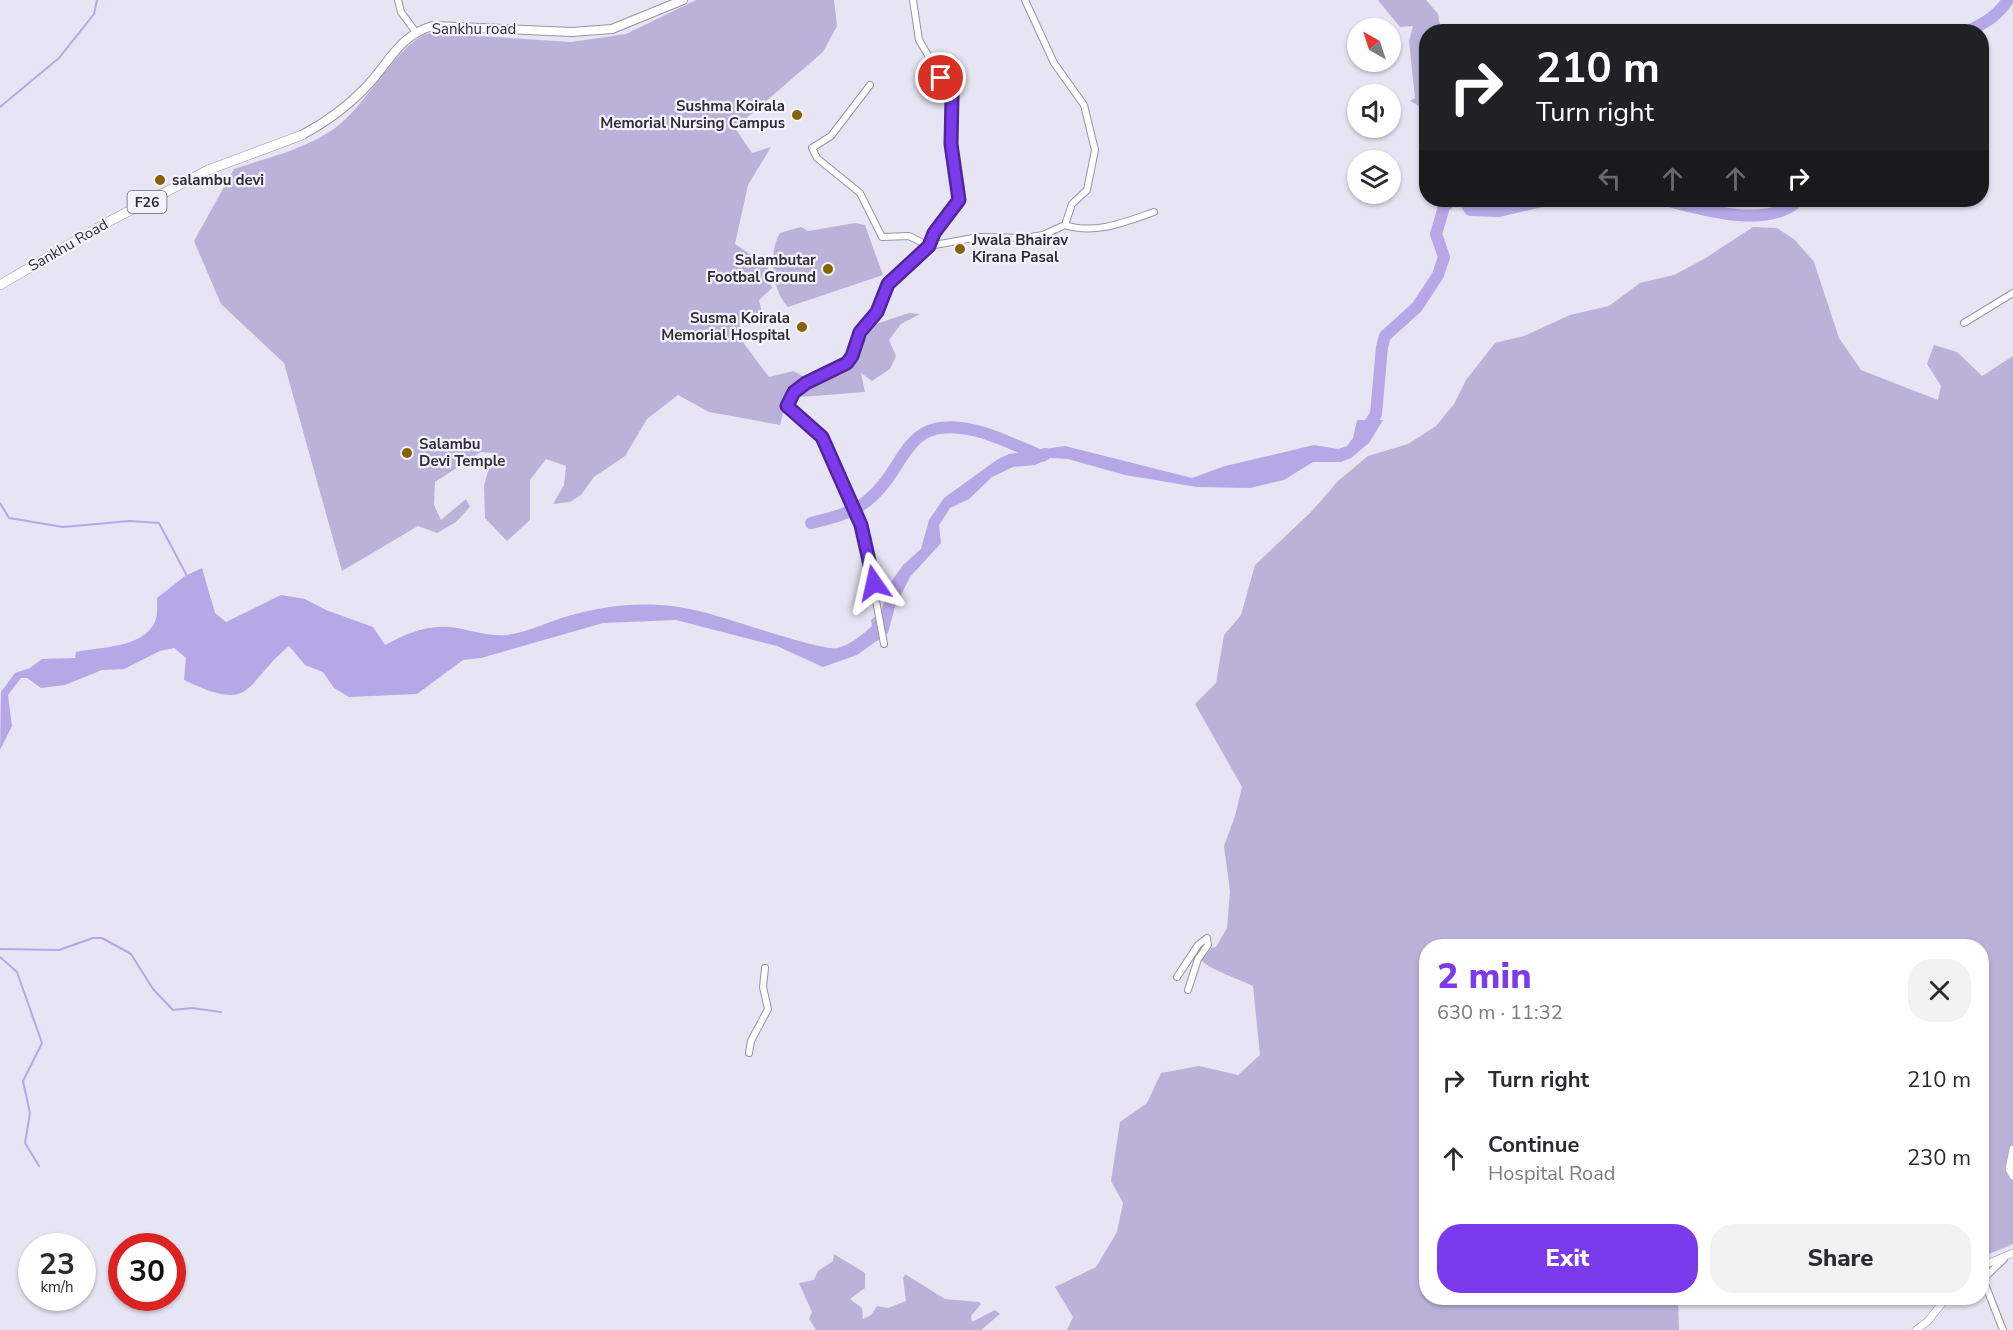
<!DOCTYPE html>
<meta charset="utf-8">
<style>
:root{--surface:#fff;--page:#f2f2f3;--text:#2b2b33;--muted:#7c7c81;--accent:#7c3aed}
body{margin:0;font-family:"Nunito Sans",sans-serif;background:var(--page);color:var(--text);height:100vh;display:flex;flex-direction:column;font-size:22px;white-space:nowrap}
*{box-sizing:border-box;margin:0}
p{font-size:20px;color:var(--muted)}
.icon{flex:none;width:33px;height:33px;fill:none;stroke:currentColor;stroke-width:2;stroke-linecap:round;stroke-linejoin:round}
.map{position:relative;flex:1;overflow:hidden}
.drawer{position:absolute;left:1419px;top:939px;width:570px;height:366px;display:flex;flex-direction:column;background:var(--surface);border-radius:24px;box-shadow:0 2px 4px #0004}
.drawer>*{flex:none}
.hud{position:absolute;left:1419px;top:24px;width:570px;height:183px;border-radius:24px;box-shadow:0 2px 4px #0004;background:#202124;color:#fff;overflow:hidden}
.needle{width:39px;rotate:321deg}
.tools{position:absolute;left:1347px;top:18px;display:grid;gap:12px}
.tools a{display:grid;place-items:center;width:54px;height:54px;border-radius:50%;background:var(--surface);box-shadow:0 2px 4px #0004;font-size:30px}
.speed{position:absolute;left:18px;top:1233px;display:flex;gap:12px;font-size:30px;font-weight:700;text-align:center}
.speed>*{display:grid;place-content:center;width:78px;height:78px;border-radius:50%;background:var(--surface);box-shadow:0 2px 4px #0004;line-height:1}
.speed small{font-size:15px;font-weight:400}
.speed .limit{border:9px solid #d22;background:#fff;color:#111}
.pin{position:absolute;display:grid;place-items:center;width:51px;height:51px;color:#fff;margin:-26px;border:3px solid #fff;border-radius:50%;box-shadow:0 2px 6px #0007}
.me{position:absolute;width:66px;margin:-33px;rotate:349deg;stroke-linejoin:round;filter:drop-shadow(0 0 4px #0008)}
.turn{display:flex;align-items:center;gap:21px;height:126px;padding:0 18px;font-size:27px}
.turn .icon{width:78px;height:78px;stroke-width:2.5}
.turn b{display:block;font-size:42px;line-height:51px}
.lanes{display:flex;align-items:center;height:57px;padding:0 18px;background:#0003;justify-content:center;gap:30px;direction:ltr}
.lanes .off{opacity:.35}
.round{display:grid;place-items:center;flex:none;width:63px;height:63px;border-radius:24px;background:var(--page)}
.overview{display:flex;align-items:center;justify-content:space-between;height:102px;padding:0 18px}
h1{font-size:36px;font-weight:800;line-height:45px;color:var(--accent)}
.cta{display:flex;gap:12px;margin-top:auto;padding:12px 18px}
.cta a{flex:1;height:69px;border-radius:24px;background:var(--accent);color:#fff;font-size:24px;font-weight:800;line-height:69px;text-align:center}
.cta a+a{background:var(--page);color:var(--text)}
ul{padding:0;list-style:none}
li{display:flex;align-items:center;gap:18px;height:78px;padding:0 18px}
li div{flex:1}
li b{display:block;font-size:22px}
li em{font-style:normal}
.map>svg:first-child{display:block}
.green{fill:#bbb2da}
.water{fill:#b6a8e6}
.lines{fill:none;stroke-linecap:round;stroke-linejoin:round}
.stream{stroke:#b6a8e6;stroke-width:2}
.river{stroke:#b6a8e6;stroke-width:12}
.minor-casing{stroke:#9794a2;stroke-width:8}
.tertiary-casing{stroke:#9794a2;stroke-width:8}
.secondary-casing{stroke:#9794a2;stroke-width:10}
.primary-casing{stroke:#9794a2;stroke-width:10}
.minor{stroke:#fff;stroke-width:6}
.tertiary{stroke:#fff;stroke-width:7}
.secondary{stroke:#fff;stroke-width:8}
.primary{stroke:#fff;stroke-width:9}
.route-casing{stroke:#51269a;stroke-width:15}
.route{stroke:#7c3aed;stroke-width:10}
.poi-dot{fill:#866300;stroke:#f4f2fe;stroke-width:2}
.labels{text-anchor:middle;stroke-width:4.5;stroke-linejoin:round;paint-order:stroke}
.shield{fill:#f4f2fe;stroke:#6a6971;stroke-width:1.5}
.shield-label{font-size:14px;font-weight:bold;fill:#2f2e34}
.street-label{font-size:15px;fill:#2f2e34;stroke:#f4f2fe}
.poi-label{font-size:15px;font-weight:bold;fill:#2f2e34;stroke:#f4f2fe;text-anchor:end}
</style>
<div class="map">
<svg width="2013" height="1330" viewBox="0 0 2013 1330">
<rect width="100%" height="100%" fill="#e7e4f3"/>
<!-- green -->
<g class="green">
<path d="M696,0h138l3,26 -14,26 -88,76 17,25 19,-6 -23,38 -13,59 33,23 4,21 -13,12 3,13 -22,12 2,16 27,36 24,-6 23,12 35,-18 22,-40 36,-12 11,1 -19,10 -12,16 7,16 -6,13 -18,12 -11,-8 4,19 -78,6 -7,27 -71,-13 -31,-17 -31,24 -22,37 -31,21 -13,18 -11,7 -17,2 11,-19 2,-19 -20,-7 -16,21v40l-23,21 -22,-23 -1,-32 9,-33 -12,-1 -46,30 -1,23 7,15 25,-21 4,8 -14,15 -19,11 -19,-7 -76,45 -58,-208 -63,-59 -27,-63 40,-72c35,-12 77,-21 106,-45 28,-22 59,-83 90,-91l141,9 55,-8z"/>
<polygon points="1378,0 1426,0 1438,14 1441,31 1426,32 1426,110 1410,101 1415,98 1409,41 1413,26 1400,27"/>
<path d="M855,223l10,2 18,50 -95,32c-16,-16 -20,-55 -8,-74l21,-6 7,4z"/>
<path d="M1753,227l24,1 18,12 19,22 25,76 22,32 77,30 3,-14 -14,-22 7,-19 23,7 25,24 31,-20v888l-31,13v-311h-556v352h252l1,32h-612l6,-13 -18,-30 41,-20 21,-35 6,-29 -12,-22 9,-59 27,-19 14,-30 38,-7 39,9 22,-20 -7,-69c-14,-7 -43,-16 -52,-26l10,-12 5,-1 11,-19 3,-37 -6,-45 11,-30 7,-29 -47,-83 21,-21 8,-48 17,-20 14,-50 57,-54 26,-30 30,-25 40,-12 28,-18 18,-22 12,-24 29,-37 29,-7 46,-21 39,-9 31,-23 34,-8 30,-16z"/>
<polygon points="834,1254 865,1273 865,1288 850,1299 862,1308 863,1319 871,1315 877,1306 888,1308 906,1301 903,1278 905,1274 945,1299 979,1302 981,1304 971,1316 972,1322 995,1310 1000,1314 981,1330 816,1330 809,1319 812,1312 799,1283 814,1280 818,1271 833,1261"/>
</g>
<!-- water -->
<path class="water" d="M1357,420h26l-14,23 -18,15 -10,4h-28l-29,18 -34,8 -53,-1 -72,-12 -57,-16 -18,-1 -15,7 -22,2 -21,10 -23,22 -19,9 -11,17 2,18 -31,34 -15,30 -7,26 -31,22 -34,12 -46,-21 -101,-26 -73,3 -122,35 -18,2 -46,34 -68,3 -15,-9 -11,-16 -18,-7 -16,-19c-47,39 -34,68 -105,34l2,-22 -12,-10 -14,3 -36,18 -22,1 -37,15 -24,3 -14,-10h-6l-13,17 4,31 -12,24 1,-58 14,-19 15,-5 12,-9 33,-1 1,-6c24,-5 67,-4 79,-30 3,-7 2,-17 2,-24l28,-22 17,-8 13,45 11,9 55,-27 24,4 21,11 47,17 12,18c21,-11 40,-20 64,-18 21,2 38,10 58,8 21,-3 41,-13 61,-19 44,-13 90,-16 135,-4 21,5 122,40 135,36 13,-4 24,-13 34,-22l-1,-6 10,-9 10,-29 12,-17 18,-16 8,-29 15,-22 54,-39 11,-5 56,-8 127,32 33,-12 89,-21 24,4 9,-3 6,-8z"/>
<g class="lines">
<!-- stream -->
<g class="stream">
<polyline points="0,107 59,58 94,14 97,0"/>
<polyline points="0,503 9,518 63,527 130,521 159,523 187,576"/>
<polyline points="0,949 59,950 93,938 102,938 131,954 153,989 173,1010 192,1008 221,1012"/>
<polyline points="0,957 17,972 42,1043 23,1081 30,1113 25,1143 39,1166"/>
</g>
<!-- river -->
<g class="river">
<path d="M1967,32c17,-9 31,-16 41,-32"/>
<polyline points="1464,200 1470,210 1499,211 1546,200"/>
<path d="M1665,200c36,9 103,30 134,0"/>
<polyline points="1364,433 1376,414 1382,347 1385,336 1417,307 1438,275 1444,257 1436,234 1444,207 1451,200"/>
<path d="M811,523c20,-5 39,-9 56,-22 43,-35 35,-89 110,-70 21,5 43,17 65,25l3,-2"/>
</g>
<!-- minor casing -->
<g class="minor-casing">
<g id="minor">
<polyline points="398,0 401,12 415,31"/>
<polyline points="870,85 831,136 812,148 817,158 860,193 882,237 909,236 929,246 979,237 1024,238 1043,235 1065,225 1072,204 1087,190 1095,150 1084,105 1054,63 1025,0"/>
<path d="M1065,225c30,10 60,-3 89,-13"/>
<polyline points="1964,323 2013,293"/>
<polyline points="884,644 862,525 822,437 787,406 797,390 847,364 852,356 860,332 877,312 888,284 929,246 934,233 959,200 951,144 952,96 919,40 913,0"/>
<polyline points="1177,977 1198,945 1207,938 1208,945 1198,959 1188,990"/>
<polyline points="749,1053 751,1041 768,1009 763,987 765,968"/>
<polyline points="2003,1330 1983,1279 2004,1259"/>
</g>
</g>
<!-- tertiary casing -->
<g class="tertiary-casing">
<g id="tertiary">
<polyline points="2013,1149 2009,1169 2013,1176"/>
<polyline points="1982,1266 2013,1253"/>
<polyline points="1916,1330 1928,1321 1946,1298"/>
</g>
</g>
<!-- secondary casing -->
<g class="secondary-casing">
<path id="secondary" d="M302,135c24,-13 44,-27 63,-47 24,-24 32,-51 67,-62l140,6 40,-3 71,-29"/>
</g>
<!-- primary casing -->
<g class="primary-casing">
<polyline id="primary" points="0,285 108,222 208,170 302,135"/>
</g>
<!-- minor -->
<use href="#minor" class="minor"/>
<!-- tertiary -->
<use href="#tertiary" class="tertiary"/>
<!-- secondary -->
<use href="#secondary" class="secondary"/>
<!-- primary -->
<use href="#primary" class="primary"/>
</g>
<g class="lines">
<!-- route casing -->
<g class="route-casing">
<polyline id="route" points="874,583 861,525 822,437 787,406 794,392 806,383 847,363 852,356 860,332 877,312 888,284 929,246 934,233 959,200 951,144 952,96 941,78"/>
</g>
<!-- route -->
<use href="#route" class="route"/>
</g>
<!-- markers -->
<g class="poi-dot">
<circle cx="797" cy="115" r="6"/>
<circle cx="160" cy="180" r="6"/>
<circle cx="960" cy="249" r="6"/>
<circle cx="828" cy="269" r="6"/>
<circle cx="802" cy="327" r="6"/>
<circle cx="407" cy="453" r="6"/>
</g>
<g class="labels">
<!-- shield labels -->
<rect class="shield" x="127.5" y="191" width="39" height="22" rx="4.5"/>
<g class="shield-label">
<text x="147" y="207">F26</text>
</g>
<!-- street labels -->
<g class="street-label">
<text x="474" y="34">Sankhu road</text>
<text transform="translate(68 245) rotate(-30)" y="5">Sankhu Road</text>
</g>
<!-- poi labels -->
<g class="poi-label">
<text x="785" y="111">Sushma Koirala<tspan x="785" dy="17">Memorial Nursing Campus</tspan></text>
<text x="172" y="185" text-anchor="start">salambu devi</text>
<text x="972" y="245" text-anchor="start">Jwala Bhairav<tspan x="972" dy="17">Kirana Pasal</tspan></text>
<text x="816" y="265">Salambutar<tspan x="816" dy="17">Footbal Ground</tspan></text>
<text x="790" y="323">Susma Koirala<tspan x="790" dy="17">Memorial Hospital</tspan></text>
<text x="419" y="449" text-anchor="start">Salambu<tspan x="419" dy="17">Devi Temple</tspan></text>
</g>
</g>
</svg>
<div class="tools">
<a><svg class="needle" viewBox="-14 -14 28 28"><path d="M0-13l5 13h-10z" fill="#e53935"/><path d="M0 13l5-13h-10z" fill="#7c7c81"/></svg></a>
<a><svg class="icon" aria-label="sound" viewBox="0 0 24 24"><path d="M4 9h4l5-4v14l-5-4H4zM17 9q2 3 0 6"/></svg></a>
<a><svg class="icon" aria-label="layers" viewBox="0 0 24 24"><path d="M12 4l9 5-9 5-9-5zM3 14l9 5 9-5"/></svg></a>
</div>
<div class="speed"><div>23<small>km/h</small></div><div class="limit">30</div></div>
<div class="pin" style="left:941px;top:78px;background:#d93025"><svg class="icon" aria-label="arrive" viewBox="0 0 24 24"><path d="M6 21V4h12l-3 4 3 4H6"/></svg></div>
<svg class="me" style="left:874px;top:583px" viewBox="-20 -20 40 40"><path d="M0-17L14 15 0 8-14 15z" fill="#7c3aed" stroke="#fff" stroke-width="4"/></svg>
<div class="hud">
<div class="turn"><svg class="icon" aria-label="right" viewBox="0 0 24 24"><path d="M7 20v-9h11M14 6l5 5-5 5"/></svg><div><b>210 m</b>Turn right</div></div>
<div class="lanes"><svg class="icon off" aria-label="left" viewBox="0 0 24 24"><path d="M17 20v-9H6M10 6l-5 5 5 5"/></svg><svg class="icon off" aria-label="ahead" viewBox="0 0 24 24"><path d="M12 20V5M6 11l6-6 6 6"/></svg><svg class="icon off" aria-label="ahead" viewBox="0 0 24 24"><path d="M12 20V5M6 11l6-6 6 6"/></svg><svg class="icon" aria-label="right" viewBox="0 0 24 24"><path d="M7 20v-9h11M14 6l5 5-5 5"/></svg></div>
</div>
<section class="drawer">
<div class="overview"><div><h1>2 min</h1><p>630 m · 11:32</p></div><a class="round"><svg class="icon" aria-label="close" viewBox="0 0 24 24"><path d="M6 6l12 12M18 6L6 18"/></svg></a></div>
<ul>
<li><svg class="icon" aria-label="right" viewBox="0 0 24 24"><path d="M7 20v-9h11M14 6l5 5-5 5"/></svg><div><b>Turn right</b></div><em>210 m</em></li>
<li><svg class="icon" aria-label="ahead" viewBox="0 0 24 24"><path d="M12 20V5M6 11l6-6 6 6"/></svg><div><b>Continue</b><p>Hospital Road</p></div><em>230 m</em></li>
</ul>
<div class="cta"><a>Exit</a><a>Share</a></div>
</section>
</div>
